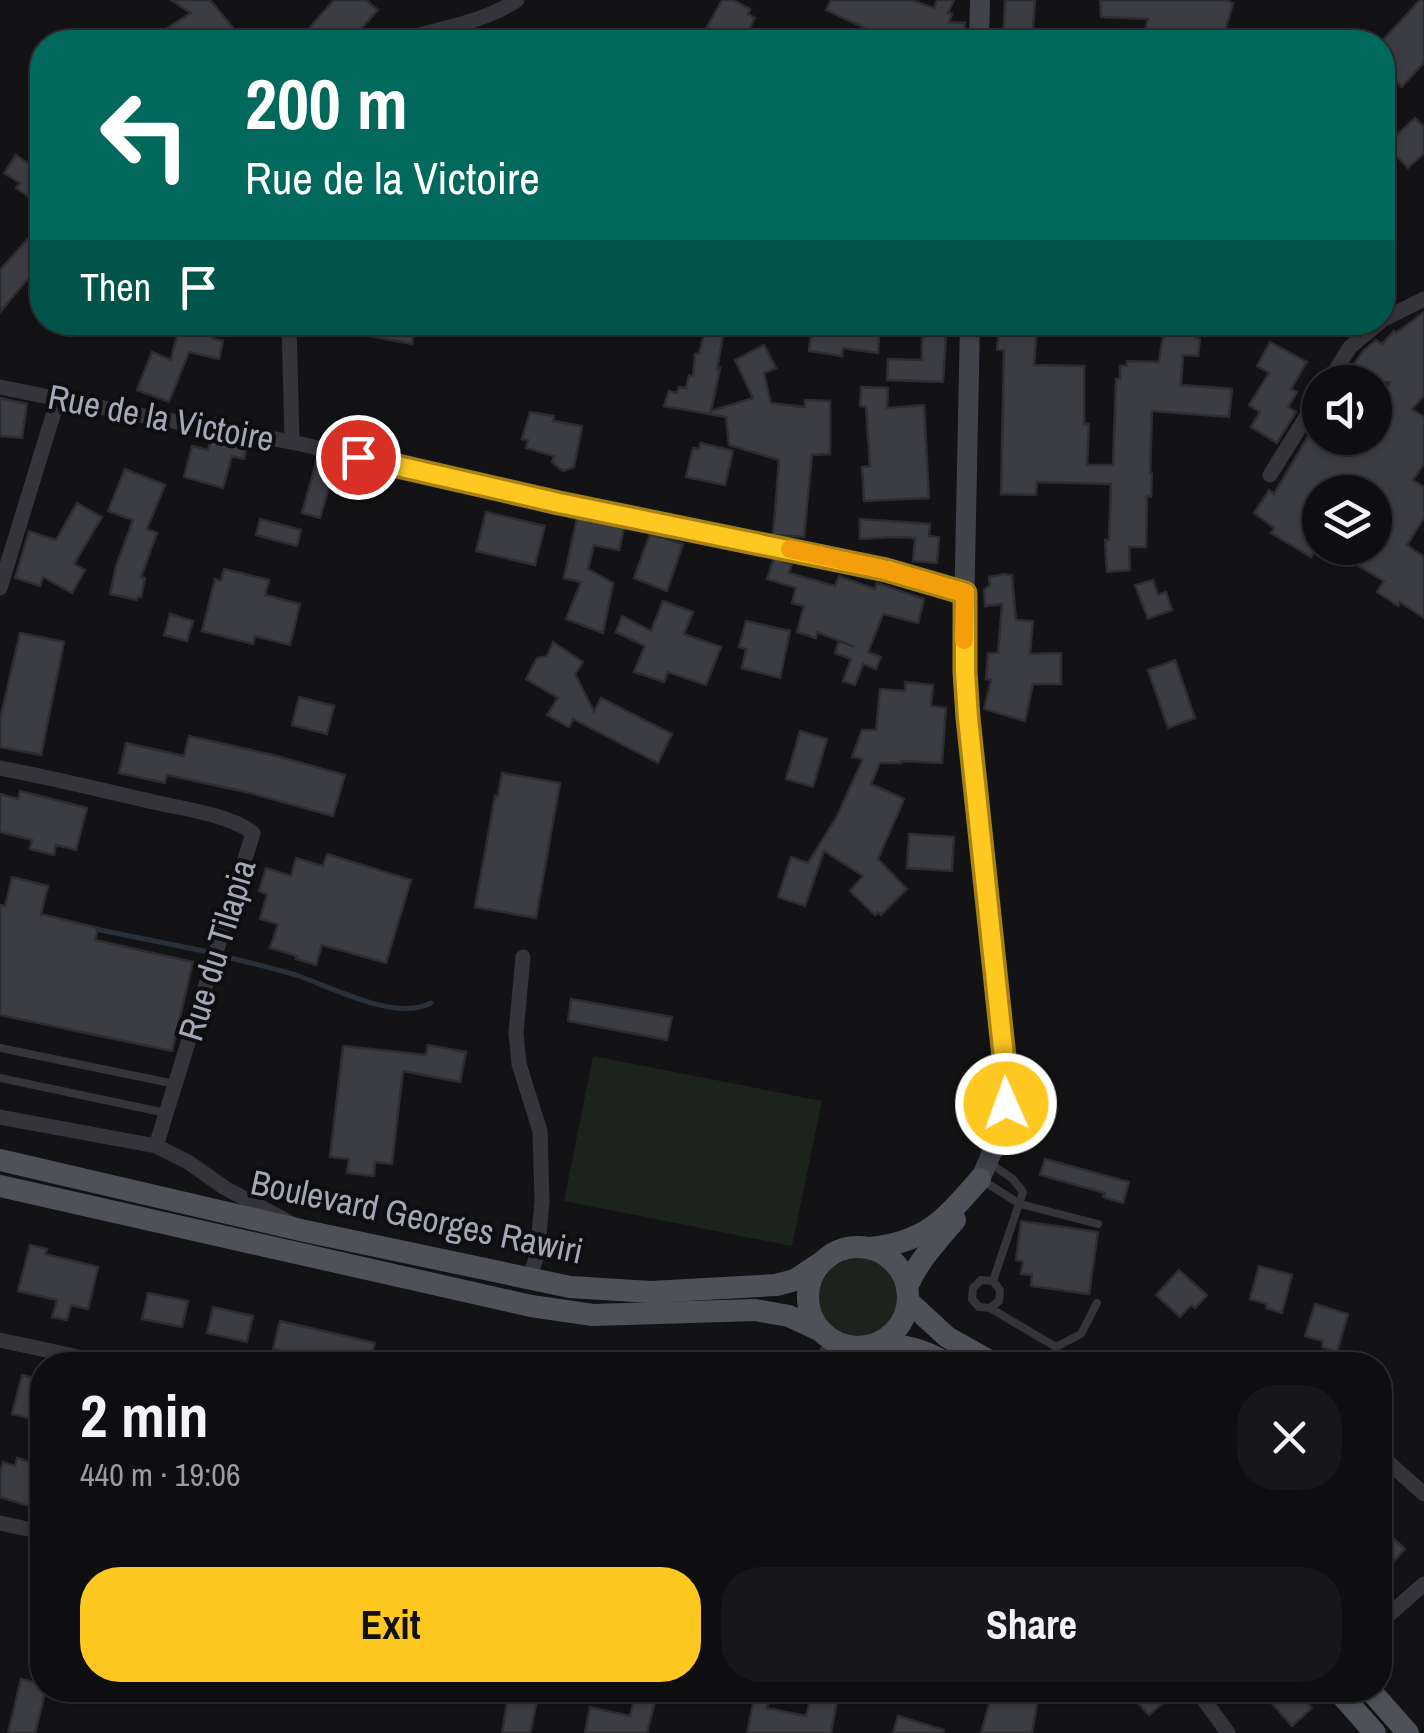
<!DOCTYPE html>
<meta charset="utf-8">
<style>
:root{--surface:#0e0e10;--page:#171719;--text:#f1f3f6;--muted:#9b9c9f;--line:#2e2e30;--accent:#ffc821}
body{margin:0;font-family:"Archivo Narrow",sans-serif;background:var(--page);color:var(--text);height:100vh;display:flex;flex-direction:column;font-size:38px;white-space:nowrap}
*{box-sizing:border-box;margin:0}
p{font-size:32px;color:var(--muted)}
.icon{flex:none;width:55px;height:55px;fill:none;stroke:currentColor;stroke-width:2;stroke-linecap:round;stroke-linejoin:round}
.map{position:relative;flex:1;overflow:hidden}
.drawer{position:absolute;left:30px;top:1352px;width:1362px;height:350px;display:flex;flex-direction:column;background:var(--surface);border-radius:40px;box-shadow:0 2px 8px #0004,0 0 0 2px var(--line)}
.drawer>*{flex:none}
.banner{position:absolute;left:30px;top:30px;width:1365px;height:305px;border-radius:40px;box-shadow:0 2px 8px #0004,0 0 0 2px var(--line);background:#00695c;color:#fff;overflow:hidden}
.fabs{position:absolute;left:1302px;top:365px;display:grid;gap:20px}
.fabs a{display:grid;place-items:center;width:90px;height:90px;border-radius:50%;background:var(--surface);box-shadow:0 2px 8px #0004,0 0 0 2px var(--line);font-size:50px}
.pin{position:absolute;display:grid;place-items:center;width:85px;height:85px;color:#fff;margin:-42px;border:5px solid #fff;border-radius:50%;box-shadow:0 2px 10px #0007}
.me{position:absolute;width:110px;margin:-55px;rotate:358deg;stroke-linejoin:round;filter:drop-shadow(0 0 8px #0008)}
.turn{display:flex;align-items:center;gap:35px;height:210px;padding:0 50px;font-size:45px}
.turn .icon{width:130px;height:130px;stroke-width:2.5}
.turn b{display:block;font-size:70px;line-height:85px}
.then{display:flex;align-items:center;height:95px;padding:0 50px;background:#0003;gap:20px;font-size:38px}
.round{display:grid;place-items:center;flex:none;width:105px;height:105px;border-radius:40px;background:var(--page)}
.overview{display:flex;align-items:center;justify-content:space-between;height:170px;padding:0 50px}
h1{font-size:60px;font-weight:800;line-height:75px}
.cta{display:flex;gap:20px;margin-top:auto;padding:20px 50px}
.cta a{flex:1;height:115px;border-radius:40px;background:var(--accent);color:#111;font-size:40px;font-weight:800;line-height:115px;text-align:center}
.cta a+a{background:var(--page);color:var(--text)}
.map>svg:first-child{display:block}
.green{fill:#1b231c}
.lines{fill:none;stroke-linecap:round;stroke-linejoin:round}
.stream{stroke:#283039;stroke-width:5}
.building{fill:#3c3d42;stroke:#2d2d31;stroke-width:2.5}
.lane{stroke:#34343a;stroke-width:8}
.street{stroke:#34343a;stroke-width:15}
.secondary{stroke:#41434a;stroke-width:20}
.primary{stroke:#4f5159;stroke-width:22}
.route-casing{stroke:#a68215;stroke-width:25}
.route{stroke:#ffc821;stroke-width:18}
.slow{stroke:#f59e0b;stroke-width:18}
.labels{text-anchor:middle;stroke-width:8;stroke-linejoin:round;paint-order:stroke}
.street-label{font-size:35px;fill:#a3a7b6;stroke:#0e0e10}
</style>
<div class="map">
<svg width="1424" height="1733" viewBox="0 0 1424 1733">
<rect width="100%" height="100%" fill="#131315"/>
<!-- green -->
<g class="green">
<polygon points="593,1056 822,1101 792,1246 564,1201"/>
<circle cx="859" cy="1298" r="40"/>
</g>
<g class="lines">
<!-- stream -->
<g class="stream">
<polyline points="95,929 204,951"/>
<path d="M227,957c23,6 46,11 69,18 36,12 99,47 135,28"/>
</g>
</g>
<!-- building -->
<g class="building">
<polygon points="171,0 210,0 233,28 218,42 145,42 191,13"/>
<polygon points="334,0 366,0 378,10 349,42 297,42"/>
<polygon points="722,0 733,0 750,9 748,14 755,18 742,42 726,42 712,34 714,31 707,27"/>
<polygon points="831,0 911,0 934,8 937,0 954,0 948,13 952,14 949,22 965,23 963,42 871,42 873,32 826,10"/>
<polygon points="1005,0 1035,0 1032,42 1003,42"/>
<polygon points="1100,0 1225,0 1233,3 1222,42 1218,42 1176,30 1174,38 1145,31 1148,19 1101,17"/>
<polygon points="1420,0 1424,0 1424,62 1402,87 1382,68 1382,41"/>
<polygon points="1415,118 1424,127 1424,153 1408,168 1386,145"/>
<polygon points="16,155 42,173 42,206 16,188 20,183 4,173"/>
<polygon points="42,223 42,294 27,280 0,312 0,270"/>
<polygon points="1424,312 1424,396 1412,409 1424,417 1424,464 1413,480 1424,487 1424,518 1407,545 1424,557 1424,618 1400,602 1398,606 1377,592 1384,581 1359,566 1371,548 1375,548 1375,492 1320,492 1320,543 1311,557 1271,533 1274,528 1254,513 1269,490 1274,494 1316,423 1320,425 1320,438 1375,438 1375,406 1390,382 1341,382 1364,350 1376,340 1382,344 1394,331 1396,333"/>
<polygon points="180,322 215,322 212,338 223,341 219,359 189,352 169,402 137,390 152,352 171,360"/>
<polygon points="333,322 416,322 412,344 332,329"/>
<polygon points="852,322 880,322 878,353 843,348 842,356 809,351 812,323 852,327"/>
<polygon points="922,322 947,322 943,382 887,380 888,359 922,360"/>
<polygon points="1165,322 1197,322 1196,338 1200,339 1198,356 1183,355 1181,385 1232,389 1229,417 1152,411 1150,473 1152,473 1151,497 1147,496 1146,547 1129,547 1130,570 1107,572 1105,540 1109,540 1111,484 1037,482 1036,495 1001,494 1004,350 997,350 999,324 1037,328 1034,365 1084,366 1084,424 1089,424 1087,465 1113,465 1116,379 1120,379 1120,366 1127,366 1127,361 1159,362"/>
<polygon points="704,333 723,336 717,369 720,368 711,411 753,398 735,360 764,345 776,368 764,373 771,403 805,407 805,400 830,401 830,454 812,455 804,537 773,535 779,460 729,445 726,417 664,406 669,391 677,393 679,387 686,388 689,375 693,376 695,354 699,354"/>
<polygon points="1270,342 1307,362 1291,389 1297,392 1288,407 1296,412 1277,443 1251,427 1260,412 1249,405 1269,373 1257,366"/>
<polygon points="861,387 888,388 887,408 924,405 929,498 864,501 862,467 870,466 866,407 860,406"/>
<polygon points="0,398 27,404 22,438 0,436"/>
<polygon points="530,412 554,416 553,421 582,426 574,467 563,471 552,462 554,456 526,448 528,440 522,439"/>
<polygon points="211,439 247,446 244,459 232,456 223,488 184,477 192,446 208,450"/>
<polygon points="701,443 733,451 725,485 686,477 693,448 699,449"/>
<polygon points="317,459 336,464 320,518 302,513"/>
<polygon points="125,469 165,485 147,529 157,533 141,577 145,578 141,597 138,596 137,600 110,594 116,566 133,520 108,511"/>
<polygon points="77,503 102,517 74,564 85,570 72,593 43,577 40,586 15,578 29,531 56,540"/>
<polygon points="486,512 545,526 535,565 476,551"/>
<polygon points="577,518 624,528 619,550 594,545 588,569 613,583 603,633 566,619 581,582 564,578"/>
<polygon points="260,519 301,530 297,546 256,535"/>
<polygon points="860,519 930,524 929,536 939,537 937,563 913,561 915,538 895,537 860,539"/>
<polygon points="650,534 683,544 667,591 634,578"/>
<polygon points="774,558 792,564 789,573 835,586 839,576 875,589 877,583 924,599 918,623 883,614 868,652 881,657 876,669 863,664 855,685 843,681 851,659 835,653 839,641 855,647 817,632 816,638 797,632 804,606 792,603 796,588 767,579"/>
<polygon points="224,569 269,580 265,595 300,604 290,645 255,636 253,644 202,631 215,579 221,581"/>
<polygon points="1004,574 1012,575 1016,620 1033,621 1030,654 1061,653 1061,684 1033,684 1025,721 984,709 991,680 986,679 988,653 998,653 1002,604 985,606 984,590 990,585 989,577"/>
<polygon points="1153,580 1158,595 1166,592 1172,610 1148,619 1135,585"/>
<polygon points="663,601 693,612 684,634 721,647 706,685 668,672 664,682 634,672 645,646 616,632 622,616 651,631"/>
<polygon points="170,614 193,621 187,641 164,635"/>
<polygon points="746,621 790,631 780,678 742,668 746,649 739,647"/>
<polygon points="20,633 64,642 41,755 0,747 0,719"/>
<polygon points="553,642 583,662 575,674 594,712 601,698 672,734 658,763 573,719 569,727 547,715 558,698 526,679 537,658 547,656"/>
<polygon points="1175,660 1195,718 1168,728 1148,670"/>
<polygon points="905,682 933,685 931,706 946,708 942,763 901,761 901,763 880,763 871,784 904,799 878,859 907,889 881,915 878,912 875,915 850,891 863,876 824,851 805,906 778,897 791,857 808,863 836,818 863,759 852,757 862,730 876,730 880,689 905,691"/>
<polygon points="299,697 334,706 327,734 292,725"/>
<polygon points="800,731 827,739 813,787 786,779"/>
<polygon points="189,736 273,755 345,775 333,816 246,792 167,775 165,783 119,773 126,743 184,756"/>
<polygon points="502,773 560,783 536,918 475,907 495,796 498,796"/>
<polygon points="20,791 87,808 76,850 56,845 54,855 30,849 32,840 0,832 0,794 18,799"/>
<polygon points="909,834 954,837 952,871 907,868"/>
<polygon points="327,854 411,880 386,963 322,945 316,965 296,959 297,956 270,948 278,924 260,919 267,894 259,891 266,868 291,876 296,858 323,866"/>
<polygon points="12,877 48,886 41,914 98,928 95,940 193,962 172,1051 0,1015 0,905 5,906"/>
<polygon points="571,999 672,1017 667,1040 568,1021"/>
<polygon points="428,1045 466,1052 460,1082 403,1071 392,1164 375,1162 374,1176 347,1173 349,1159 330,1157 343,1046 426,1055"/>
<polygon points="1045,1159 1129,1182 1123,1203 1103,1197 1105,1193 1040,1175"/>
<polygon points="1021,1221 1098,1232 1089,1294 1031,1286 1032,1275 1021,1274 1023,1261 1016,1260"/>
<polygon points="30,1245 47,1249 45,1254 98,1267 88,1309 71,1305 67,1320 52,1317 57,1300 18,1291"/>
<polygon points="1259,1266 1292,1275 1282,1313 1266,1308 1267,1304 1250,1299"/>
<polygon points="1179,1270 1207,1295 1195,1308 1191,1305 1180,1317 1156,1295"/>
<polygon points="148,1293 188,1301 182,1327 142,1319"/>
<polygon points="1315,1304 1348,1314 1337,1352 1322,1347 1323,1341 1305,1336"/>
<polygon points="213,1307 253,1316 247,1342 207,1333"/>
<polygon points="280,1321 375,1343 369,1365 348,1365 314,1356 314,1358 273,1349"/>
<polygon points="22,1375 42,1380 42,1408 36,1406 32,1419 12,1414"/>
<polygon points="17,1458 36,1464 33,1472 39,1474 29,1506 0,1497 0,1473 3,1462 15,1466"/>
<polygon points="1380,1526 1405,1549 1380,1576"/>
<polygon points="21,1679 42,1684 42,1690 46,1690 35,1733 8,1733"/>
<polygon points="756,1690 772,1690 767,1708 806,1716 813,1690 839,1690 831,1733 747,1733"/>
<polygon points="993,1690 1023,1690 1039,1693 1032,1733 981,1733"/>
<polygon points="1126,1690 1163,1690 1170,1697 1149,1715"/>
<polygon points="1260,1690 1295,1690 1312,1708 1292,1726"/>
<polygon points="509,1691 538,1697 530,1733 502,1733"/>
<polygon points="635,1696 655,1701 647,1733 585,1733 590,1707 630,1716"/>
<polygon points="898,1716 944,1730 943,1733 893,1733"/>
</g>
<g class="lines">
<!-- lane -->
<g class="lane">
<polyline points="0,1048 175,1084"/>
<polyline points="0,1078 166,1113"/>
<polyline points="982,1180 1020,1204 1098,1224"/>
<polyline points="993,1281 981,1280 973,1288 972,1299 979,1307 990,1308 1056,1347 1081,1334 1097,1303"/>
<polyline points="990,1308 999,1301 1000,1290 993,1281 1023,1192 1013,1179 991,1164"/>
</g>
<!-- street -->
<g class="street">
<path d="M394,42c41,-13 87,-18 123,-42"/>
<polyline points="1382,320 1424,299"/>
<polyline points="289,322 292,442"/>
<polyline points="1328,382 1350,347 1380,322"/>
<polyline points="0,387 144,416 292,442 559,503 886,569 965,593"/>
<polyline points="1270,475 1320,395"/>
<polyline points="0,588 58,399"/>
<path d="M0,768c53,10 106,23 158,35 28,6 74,13 95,30l-97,313"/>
<polyline points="523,957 516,1033 519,1064 540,1131 542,1201 537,1256 528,1280"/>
<polyline points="0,1117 156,1146 188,1162 225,1188 289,1222"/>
<polyline points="0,1340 116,1365"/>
<polyline points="1244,1363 1252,1365"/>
<polyline points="821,1365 832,1341"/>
<polyline points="1380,1455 1424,1494"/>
<polyline points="0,1523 42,1532"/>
<polyline points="1384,1619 1424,1584"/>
<polyline points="1197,1690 1228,1733"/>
</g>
<!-- secondary -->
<g class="secondary">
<polyline points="979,42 980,0"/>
<path d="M970,322l-6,293 1,75 41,386c-1,41 -8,67 -26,103"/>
</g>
<!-- primary -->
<g class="primary">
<polyline points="0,1160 305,1231 570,1287 651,1292 776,1285 795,1280 819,1264"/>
<polyline points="0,1186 531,1306 593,1315 755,1310 789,1316 819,1330"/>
<circle cx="858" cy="1297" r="50"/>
<path d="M870,1248c57,-6 75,-29 110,-69"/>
<path d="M907,1287c11,-26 30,-46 48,-67"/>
<polyline points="908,1301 947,1337 997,1365"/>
<path d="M876,1344c28,0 49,6 74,21"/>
<polyline points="1337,1690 1375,1733"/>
<polyline points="1370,1690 1408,1733"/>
</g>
</g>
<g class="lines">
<!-- route casing -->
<g class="route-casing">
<polyline id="route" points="358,457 559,503 886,570 965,593 965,672 968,718 1006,1076 1006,1104"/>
</g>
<!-- route -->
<use href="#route" class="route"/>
<!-- slow -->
<polyline class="slow" points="790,549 886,570 965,593 964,640"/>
</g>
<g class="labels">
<!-- street labels -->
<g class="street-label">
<text transform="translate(161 418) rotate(11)" y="12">Rue de la Victoire</text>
<text transform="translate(217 950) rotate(-73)" y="12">Rue du Tilapia</text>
<text transform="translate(417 1217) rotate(12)" y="12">Boulevard Georges Rawiri</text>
</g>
</g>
</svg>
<div class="fabs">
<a><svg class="icon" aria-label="sound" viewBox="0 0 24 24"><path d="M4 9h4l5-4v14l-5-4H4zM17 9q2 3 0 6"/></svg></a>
<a><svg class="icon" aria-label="layers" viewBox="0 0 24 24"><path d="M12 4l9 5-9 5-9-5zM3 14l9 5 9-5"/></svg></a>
</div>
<div class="pin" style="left:358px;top:457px;background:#d93025"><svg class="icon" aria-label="arrive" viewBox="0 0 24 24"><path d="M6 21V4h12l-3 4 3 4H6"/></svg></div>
<svg class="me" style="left:1006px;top:1104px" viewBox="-20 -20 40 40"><circle r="17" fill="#ffc821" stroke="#fff" stroke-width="3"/><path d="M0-11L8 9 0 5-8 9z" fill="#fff"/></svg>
<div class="banner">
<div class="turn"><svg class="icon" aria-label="left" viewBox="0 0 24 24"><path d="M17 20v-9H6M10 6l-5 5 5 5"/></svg><div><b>200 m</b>Rue de la Victoire</div></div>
<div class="then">Then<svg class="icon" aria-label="arrive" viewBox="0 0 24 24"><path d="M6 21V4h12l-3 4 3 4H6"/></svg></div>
</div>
<section class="drawer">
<div class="overview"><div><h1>2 min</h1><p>440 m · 19:06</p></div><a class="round"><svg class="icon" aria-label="close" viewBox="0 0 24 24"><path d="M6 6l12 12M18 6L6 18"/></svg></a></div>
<div class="cta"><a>Exit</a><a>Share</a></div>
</section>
</div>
